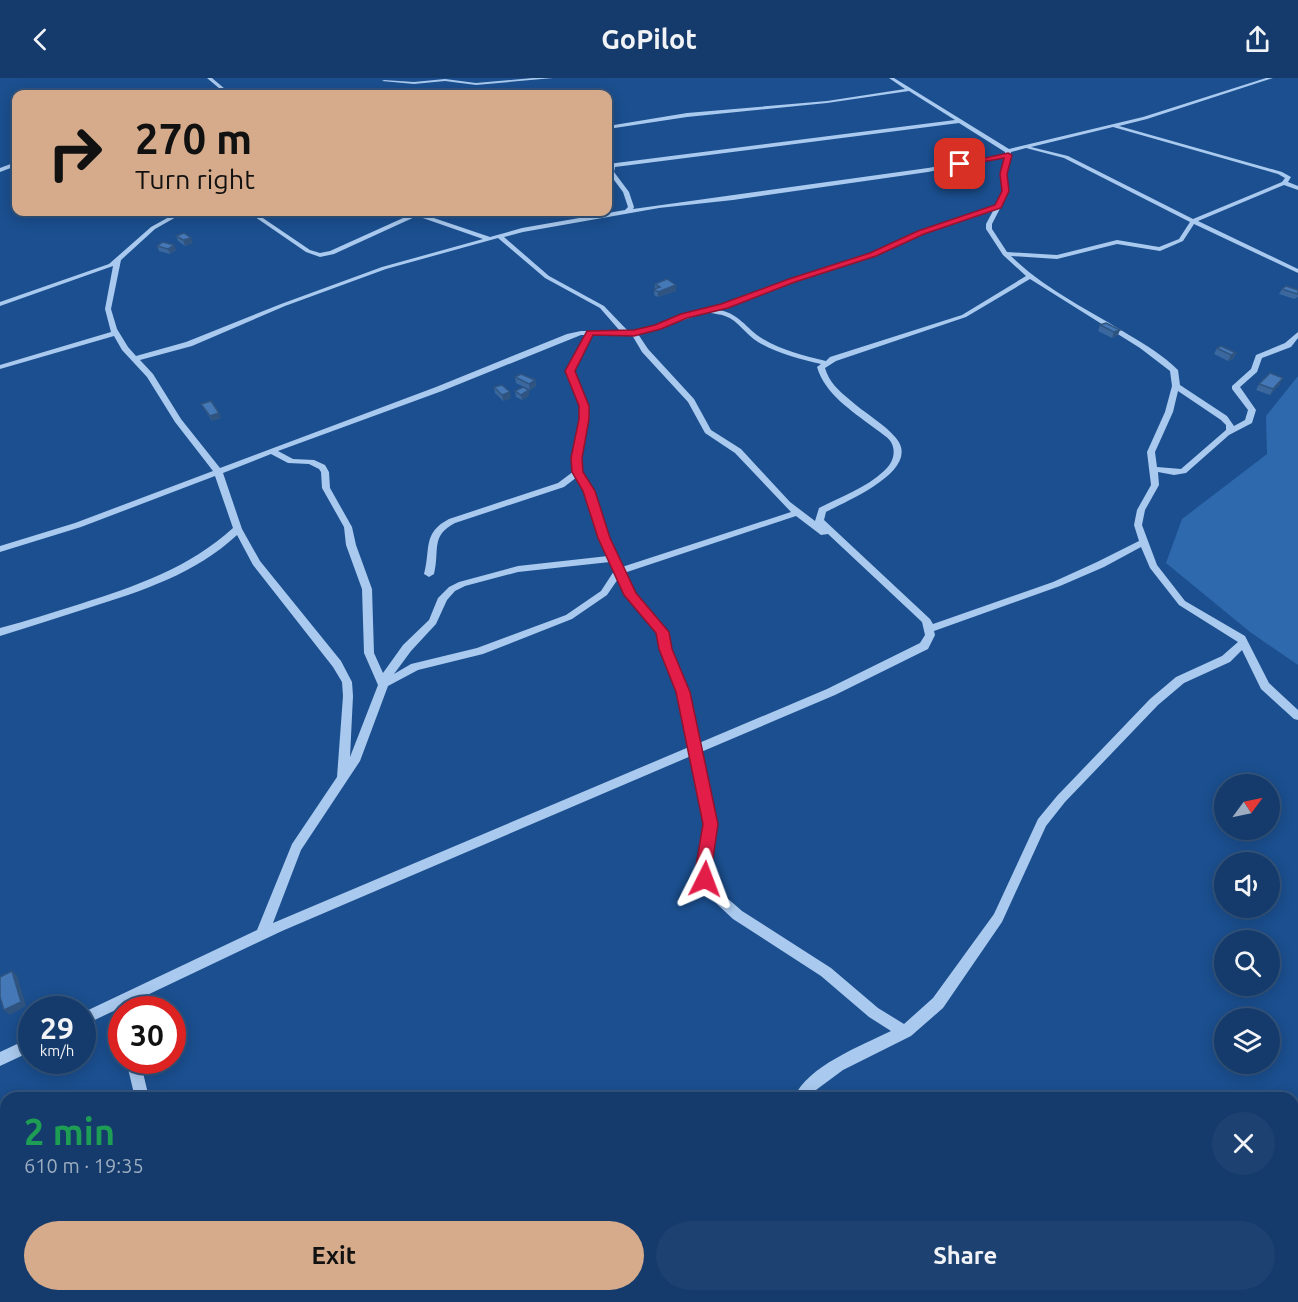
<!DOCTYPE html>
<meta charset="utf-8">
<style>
:root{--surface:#143b6b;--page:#1d4271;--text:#f1f3f6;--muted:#9dadc1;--line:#33557e;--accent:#d6ab8b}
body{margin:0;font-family:Ubuntu,sans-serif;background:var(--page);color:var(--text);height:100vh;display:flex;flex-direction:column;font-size:22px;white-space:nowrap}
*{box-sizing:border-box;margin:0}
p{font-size:20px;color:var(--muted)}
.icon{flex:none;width:33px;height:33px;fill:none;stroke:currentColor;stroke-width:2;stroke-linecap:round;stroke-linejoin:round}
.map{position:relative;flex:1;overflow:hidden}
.drawer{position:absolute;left:0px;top:1014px;width:1299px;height:210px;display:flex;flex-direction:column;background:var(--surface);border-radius:18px 18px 0 0;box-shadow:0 3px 15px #0003,0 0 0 2px var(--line)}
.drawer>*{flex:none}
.banner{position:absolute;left:12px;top:12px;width:600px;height:126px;border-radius:12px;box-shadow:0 3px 15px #0003,0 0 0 2px var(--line);background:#d6ab8b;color:#111;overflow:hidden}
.needle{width:39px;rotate:57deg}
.fabs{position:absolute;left:1214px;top:696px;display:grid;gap:12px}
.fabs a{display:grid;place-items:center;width:66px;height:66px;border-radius:50%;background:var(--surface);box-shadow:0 3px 15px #0003,0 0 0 2px var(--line);font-size:30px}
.speed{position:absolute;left:18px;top:918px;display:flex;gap:12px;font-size:30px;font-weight:700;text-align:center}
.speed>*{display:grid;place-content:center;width:78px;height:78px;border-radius:50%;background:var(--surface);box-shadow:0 3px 15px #0003,0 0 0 2px var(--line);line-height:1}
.speed small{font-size:15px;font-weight:400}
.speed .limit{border:9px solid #d22;background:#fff;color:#111}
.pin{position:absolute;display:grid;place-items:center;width:51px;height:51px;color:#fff;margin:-26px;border-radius:12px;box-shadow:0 3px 9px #0006}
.me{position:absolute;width:66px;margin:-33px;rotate:3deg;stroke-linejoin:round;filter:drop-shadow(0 0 4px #0008)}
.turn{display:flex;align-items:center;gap:21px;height:126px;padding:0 24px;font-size:27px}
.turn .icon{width:78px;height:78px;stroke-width:2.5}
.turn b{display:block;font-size:42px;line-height:51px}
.round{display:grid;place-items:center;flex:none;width:63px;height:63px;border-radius:32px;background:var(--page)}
.headline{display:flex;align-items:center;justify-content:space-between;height:102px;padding:0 24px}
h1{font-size:36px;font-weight:700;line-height:45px;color:#1e9e55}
.action{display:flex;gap:12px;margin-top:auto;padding:12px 24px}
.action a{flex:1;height:69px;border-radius:36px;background:var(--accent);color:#111;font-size:24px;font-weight:700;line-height:69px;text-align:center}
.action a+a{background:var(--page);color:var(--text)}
header{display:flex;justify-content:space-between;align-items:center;height:78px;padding:0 24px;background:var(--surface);font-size:27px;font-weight:700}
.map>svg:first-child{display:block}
.green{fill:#2e69ad}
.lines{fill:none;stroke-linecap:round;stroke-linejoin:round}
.minor{fill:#a9c9ee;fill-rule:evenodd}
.wall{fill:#3a679d}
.shaded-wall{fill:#305480}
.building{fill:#4478b7;stroke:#305480;stroke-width:1.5}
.route{fill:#e11d48;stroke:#92132f;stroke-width:1.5}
</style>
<header><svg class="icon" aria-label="back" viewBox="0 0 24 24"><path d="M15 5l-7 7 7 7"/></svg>GoPilot<svg class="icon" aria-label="share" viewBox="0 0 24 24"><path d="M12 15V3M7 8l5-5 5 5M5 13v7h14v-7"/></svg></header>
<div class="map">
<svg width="1298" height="1224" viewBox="0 0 1298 1224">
<rect width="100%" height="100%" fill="#1b4f8f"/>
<!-- green -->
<polygon class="green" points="1298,298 1298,587 1250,554 1166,485 1182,441 1267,376 1266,338"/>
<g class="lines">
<!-- minor -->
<g class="minor">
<polygon points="207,0 212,0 225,11 220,16 216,16 220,11"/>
<polygon points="533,0 553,0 476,7 445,3 414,6 382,3 384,2 414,4 445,1 476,5"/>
<path d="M889,0h5l115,71 134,-32 123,-39h7l-126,41 -28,7 163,46 9,5 -3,5 10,4v4l-14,-5 -86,36 100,48v4l-104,-49 -11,17 -23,10 -43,-7 -60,15 -46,-3c33,33 78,54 118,79 17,10 35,21 49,35l2,15 47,31 7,10 11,-6 3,-10 -16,-21v-3l19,-17 5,-14 29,-12 13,-11v6l-7,9 -29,11 -5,14 -17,15 16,23 -4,13 -23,12 -43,38 -12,2 -16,-3 1,13 -14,25 -3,15 15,40 28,36 60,35 24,47 29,27v10l-4,-1 -33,-30 -19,-39 -12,12 -46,21 -26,22 -93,97 -19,24 -44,96 -59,86 -32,28 -68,34 -27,20 -6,8h-16c13,-32 67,-52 97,-67l-22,-14 -48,-41 -88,-57 -15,-14 -13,-14 -8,-19 8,-48 -14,-68 -409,175 -200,95v-13l175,-83 35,-86 45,-67 6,-81 -1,-14 -9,-15 -80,-102 -16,-30c-42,39 -95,56 -149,73 -29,9 -58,19 -88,28v-8c27,-7 53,-16 80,-24 56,-18 109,-36 153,-76l-18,-52 -134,51 -81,25v-6l75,-23 138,-52 -38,-49 -28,-45 -25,-27 -8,-14 -114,33v-4l111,-33 -6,-23 8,-43 -113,40v-4l109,-38 42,-37 27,-15h7l-30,17 -34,31 -10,49 6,20 11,18 8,9 50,-14 95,-38 101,-37 101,-28 -66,-23 -83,38 -14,3 -14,-5 -58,-40h6l56,38 10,3 10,-2 82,-37 1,-2h11l-2,2 68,23 32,-9 103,-18 3,-3 -5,-15 -15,-20v-8l347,-44 -46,-29 -82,12 -140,14 -79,12v-3l79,-13 140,-12 78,-12zM959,45l46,29v2l-77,14 -295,41 1,-2 -5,-15 -15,-20 1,-5zM1113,49l165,47 7,4 -3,4 -89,37 -125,-63 -37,-9zM1026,70l38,10 126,64 -11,17 -20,8 -42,-7 -60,15 -50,-3 -15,-23v-5l17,-33 -2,-17 4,-22zM1004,79l-3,17 2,17 -8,15 -76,26 -48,21 -80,26 -69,26 -40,10 -26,11 -28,5 -24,-25 -55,-30 -45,-39 19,-5 136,-24 74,-8 195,-28zM993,133l-7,13v5l17,26 23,21 -64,39 -132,42 -4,4c-22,-5 -44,-11 -63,-22 -17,-10 -25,-28 -47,-29l79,-29 80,-26 48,-21zM498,160l47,40 55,30 20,23h-39l-14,3 -131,53 -216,81 -39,-49 -28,-45 -13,-14 52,-14 93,-40 101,-37zM1030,201l110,69 30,23 2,15 -7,26 -18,40 4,33 -14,25 -3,15 5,16 -42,21 -44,20 -120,42 -3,-5 -106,-99 2,-8c20,-11 97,-42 70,-74 -10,-13 -33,-26 -46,-38 -11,-9 -21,-18 -25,-32l11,-7 130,-44zM710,234l1,1c4,1 9,1 14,3 13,4 21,19 33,26 19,11 41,17 63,22l-4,3c8,27 35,44 56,60 6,5 14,9 18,15 6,11 1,22 -7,29 -18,17 -44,26 -65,37l-4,13 -25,-19 -49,-53 -30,-19 -17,-31 -46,-50 -10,-15c25,-5 47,-16 72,-22zM581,257h4l-19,36v4l14,31v13l-8,39 2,13 -16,12 -109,36c-27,14 -18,30 -25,55l5,3 5,-3c6,-24 -4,-38 21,-51l109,-36 13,-10c14,25 19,53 31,79l-90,10 -59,16 -10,5 -11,11 -9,22 -26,25 -20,28 -9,-20 -2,-64 -16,-44 -4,-18 -22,-39 -1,-16 -4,-7 -11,-5 -21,-1 -15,-8 164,-60zM592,257h40l10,17 46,50 17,31 30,20 56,59 -169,55 -13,-29 -16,-47 -11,-19 -2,-14 8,-39v-13l-14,-31v-4zM1178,313l43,29 5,5v5l-45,39 -24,-2 -2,-15 18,-40zM271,376l17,9 21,1 10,5 2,3 1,16 22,39 2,18 16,44 2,64 14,32 -28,72 3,-61 -1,-14 -11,-21 -81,-100 -18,-32 -19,-56zM796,438l25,19 7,-1 94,88 3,13 -5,8 -93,46 -128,54 -11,-51 -17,-43 -4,-17 -33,-39 -10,-20zM1141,469l9,21 29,37 59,37 -16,14 -46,21 -26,22 -93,97 -19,23 -44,95 -61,84 -29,26 -26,-16 -47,-40 -89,-57 -16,-14 -12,-14 -5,-11 8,-48 -16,-72 134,-57 93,-46 7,-14 -1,-4 126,-45 44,-19zM610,484l4,9 -13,20 -35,24 -89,33 -66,16 -17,10 17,-23 25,-27 11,-24 8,-9 10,-5 53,-14zM618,501l9,18 30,36 4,16 17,43 11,55 -416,176 28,-73 59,-89 28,-75 30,-16 65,-16 89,-35 35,-24z"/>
<polygon points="16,84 16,88 0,94 0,90"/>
<polygon points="32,959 32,973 0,988 0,974"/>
<polygon points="126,982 140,982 149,1020 135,1020"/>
<polygon points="215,1218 231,1218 233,1224 217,1224"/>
<polygon points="623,1218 642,1218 640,1224 621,1224"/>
</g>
</g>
<!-- wall -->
<g class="wall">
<polygon points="176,158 193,165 185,168 178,163"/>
<polygon points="157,168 176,172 170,176 159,173"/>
<polygon points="655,206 676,213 658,219 654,217"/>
<polygon points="1282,211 1298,212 1298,219 1294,221 1279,216"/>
<polygon points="1106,245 1118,257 1112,260 1098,253 1100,247"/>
<polygon points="1217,270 1236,275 1233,281 1228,283 1214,276"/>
<polygon points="515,299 535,302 536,308 530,312 516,305"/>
<polygon points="1259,306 1280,306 1270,317 1256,312"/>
<polygon points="494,309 511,320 503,323 495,315"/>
<polygon points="515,313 529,318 522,322 516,319"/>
<polygon points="201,326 221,340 212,343 204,331"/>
</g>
<!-- shaded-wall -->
<g class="shaded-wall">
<polygon points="191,160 193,165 185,168 183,162"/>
<polygon points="174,167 176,172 170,176 168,171"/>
<polygon points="676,207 676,213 658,219 658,214"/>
<polygon points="1120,252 1118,257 1112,260 1114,254"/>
<polygon points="1236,275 1233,281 1228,283 1231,277"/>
<polygon points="1283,300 1280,306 1270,317 1273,311"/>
<polygon points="535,302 536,308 530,312 529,306"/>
<polygon points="529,312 529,318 522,322 521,317"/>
<polygon points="510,314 511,320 503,323 502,317"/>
<polygon points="219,335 221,340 212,343 210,338"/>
<polygon points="12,893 17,897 26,928 10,937 4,932"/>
</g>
<!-- building -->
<g class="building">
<polygon points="184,155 191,160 183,162 176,158"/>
<polygon points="163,164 174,167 168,171 157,168"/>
<polygon points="667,201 676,207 658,214 654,211 660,209 655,206"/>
<polygon points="1286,208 1298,212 1298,215 1297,216 1282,211"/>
<polygon points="1106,245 1120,252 1114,254 1100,247"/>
<polygon points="1221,268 1236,275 1231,277 1217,270"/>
<polygon points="1270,295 1283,300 1273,311 1259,306"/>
<polygon points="521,296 535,302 529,306 515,299"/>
<polygon points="502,307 510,314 502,317 494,309"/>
<polygon points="523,309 529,312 521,317 515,313"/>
<polygon points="211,323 219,335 210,338 201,326"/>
<polygon points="12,893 21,924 4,932 0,919 0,899"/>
</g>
<!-- route -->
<polygon class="route" points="1008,75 1012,77 1007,96 1009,113 1001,130 924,156 876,178 795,204 728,230 687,240 661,251 634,258 593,257 575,293 589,328 589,341 582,380 583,394 595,413 610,460 636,515 669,554 672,571 690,614 718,746 711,794 713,801 711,806 705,809 699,806 695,794 703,746 676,614 659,571 656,555 624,517 598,460 583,413 572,394 571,380 579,341 579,328 565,293 587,253 634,252 655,247 681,236 721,226 789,201 870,175 918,153 995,127 1002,113 1000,96 1004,80 960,88 957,86"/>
</svg>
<div class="fabs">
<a><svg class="needle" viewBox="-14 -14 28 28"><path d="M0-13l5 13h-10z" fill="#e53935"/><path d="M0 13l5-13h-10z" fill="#9dadc1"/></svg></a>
<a><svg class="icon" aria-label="sound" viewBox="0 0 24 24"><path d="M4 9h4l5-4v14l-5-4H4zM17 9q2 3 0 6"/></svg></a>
<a><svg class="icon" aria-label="search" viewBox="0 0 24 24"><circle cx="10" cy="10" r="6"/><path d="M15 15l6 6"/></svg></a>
<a><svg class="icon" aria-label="layers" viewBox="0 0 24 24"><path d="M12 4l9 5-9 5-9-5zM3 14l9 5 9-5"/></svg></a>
</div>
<div class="speed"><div>29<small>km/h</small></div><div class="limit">30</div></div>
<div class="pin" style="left:960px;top:86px;background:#d93025"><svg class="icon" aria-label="arrive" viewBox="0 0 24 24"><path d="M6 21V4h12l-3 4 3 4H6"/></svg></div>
<svg class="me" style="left:705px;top:801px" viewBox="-20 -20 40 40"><path d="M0-17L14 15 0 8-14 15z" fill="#e11d48" stroke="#fff" stroke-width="4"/></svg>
<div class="banner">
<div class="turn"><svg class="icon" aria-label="right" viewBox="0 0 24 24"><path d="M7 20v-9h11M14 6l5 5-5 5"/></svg><div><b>270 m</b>Turn right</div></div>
</div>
<section class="drawer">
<div class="headline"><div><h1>2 min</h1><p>610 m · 19:35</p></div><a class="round"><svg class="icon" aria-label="close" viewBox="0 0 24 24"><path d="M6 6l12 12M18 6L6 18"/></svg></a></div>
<div class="action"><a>Exit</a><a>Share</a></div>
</section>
</div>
